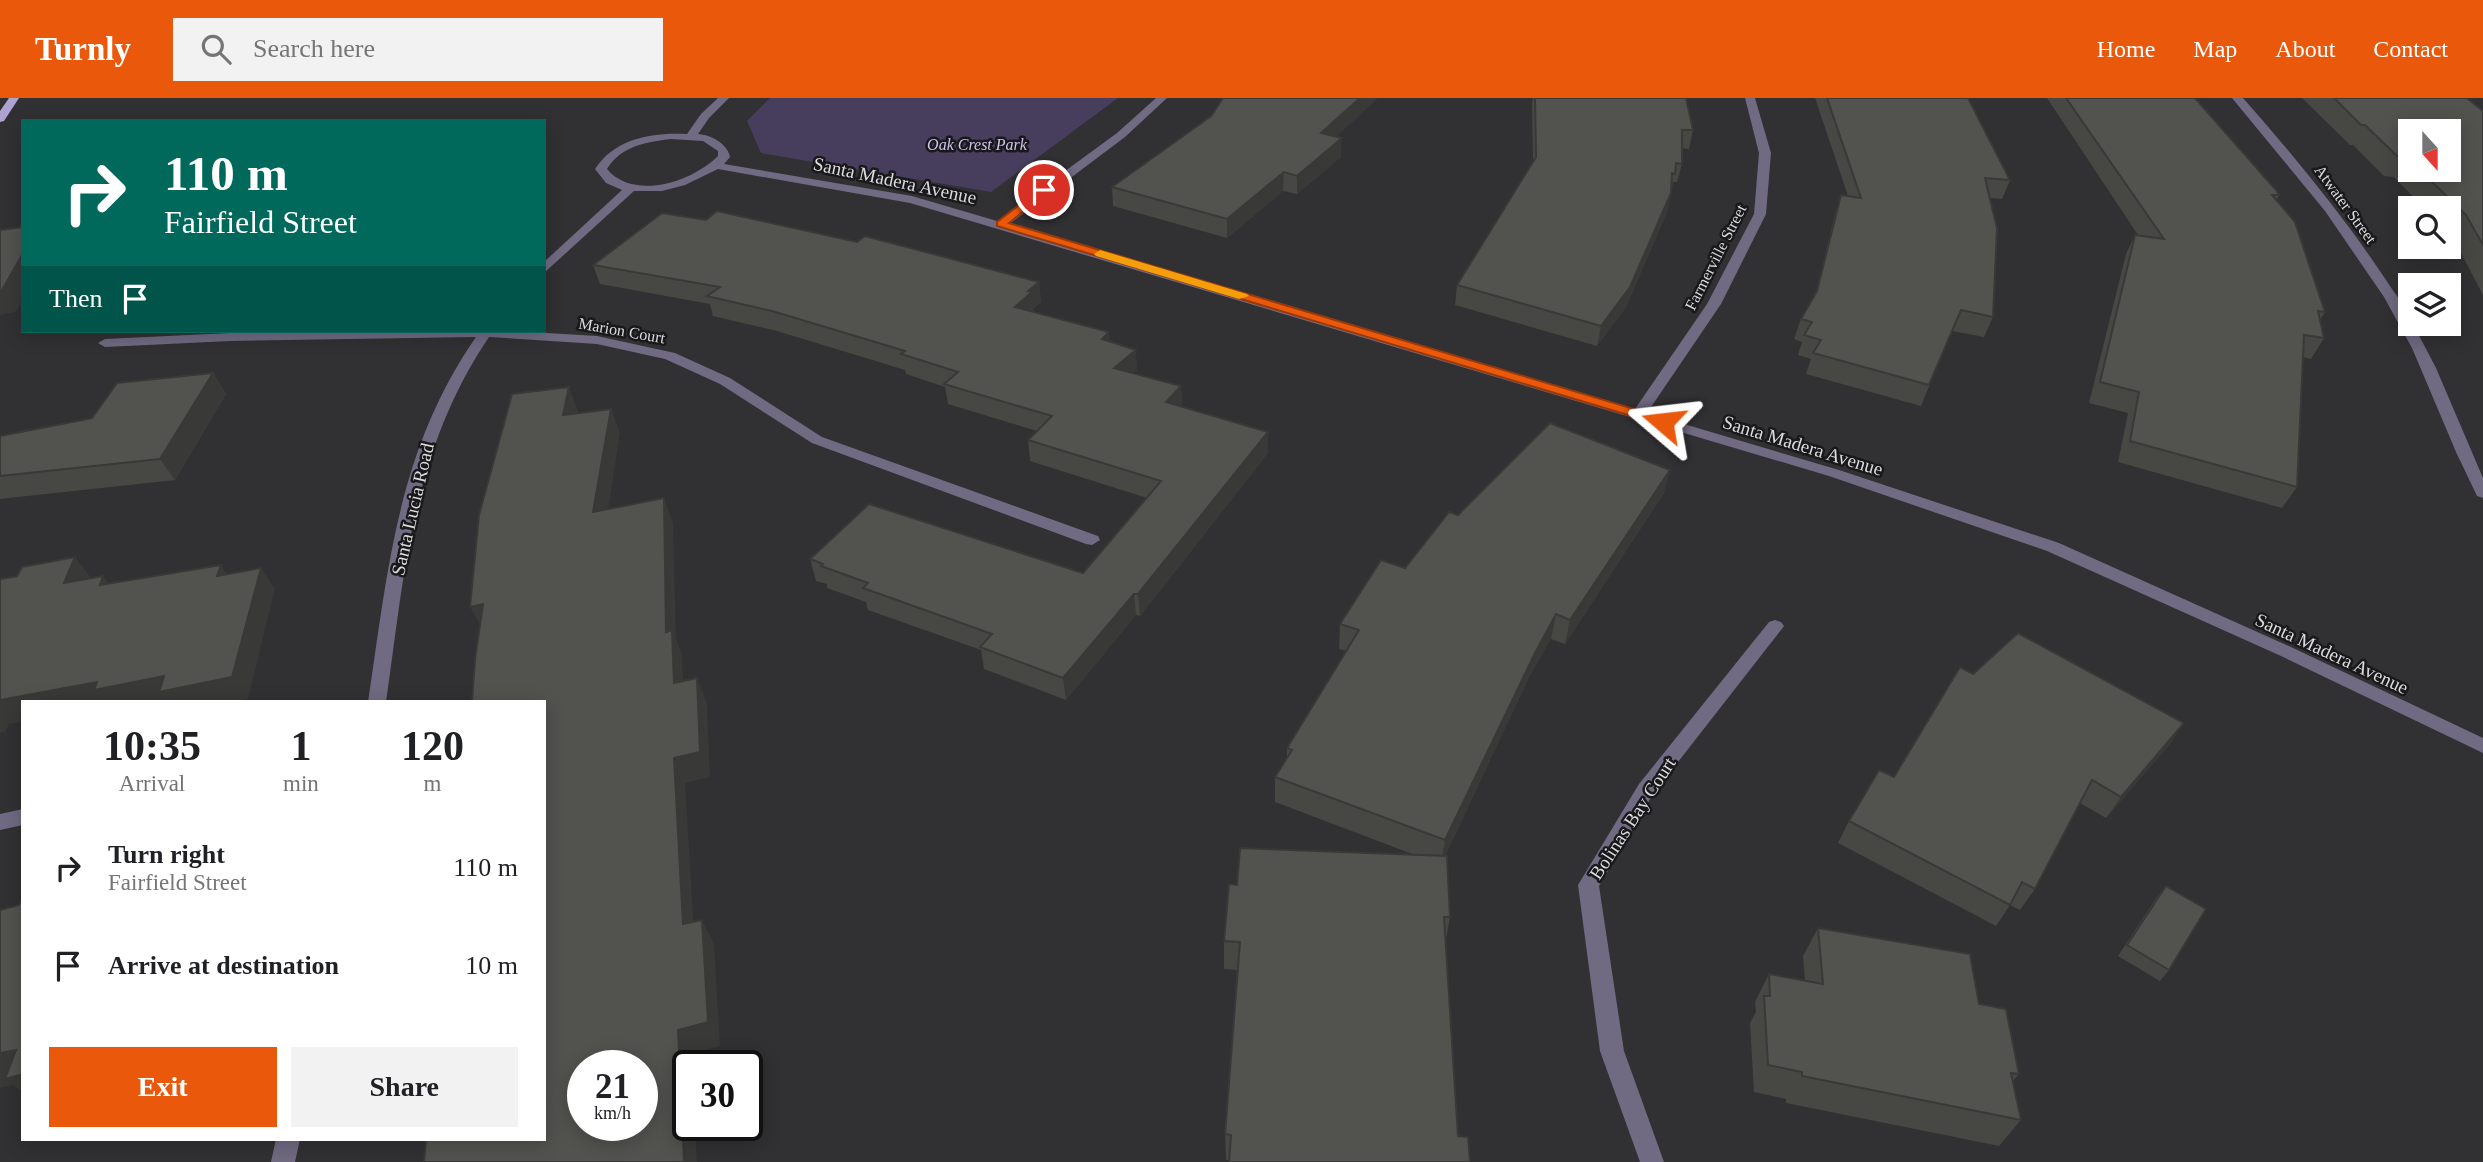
<!DOCTYPE html>
<style>
:root{--surface:#fff;--page:#f2f2f2;--text:#202124;--muted:#757577;--accent:#ea580c}
body{margin:0;font-family:Georgia,serif;background:var(--page);color:var(--text);height:100vh;display:flex;flex-direction:column;font-size:26px;white-space:nowrap}
*{box-sizing:border-box;margin:0}
p{font-size:23px;color:var(--muted)}
.icon{flex:none;width:38px;height:38px;fill:none;stroke:currentColor;stroke-width:2;stroke-linecap:round;stroke-linejoin:round}
.map{position:relative;flex:1;overflow:hidden}
.panel{position:absolute;left:21px;top:602px;width:525px;height:441px;display:flex;flex-direction:column;background:var(--surface);border-radius:0px;box-shadow:0 4px 18px #0003}
.panel>*{flex:none}
.top-card{position:absolute;left:21px;top:21px;width:525px;height:214px;border-radius:0px;box-shadow:0 4px 18px #0003;background:#00695c;color:#fff;overflow:hidden}
.needle{width:46px;rotate:159deg}
.buttons{position:absolute;left:2398px;top:21px;display:grid;gap:14px}
.buttons a{display:grid;place-items:center;width:63px;height:63px;border-radius:0px;background:var(--surface);box-shadow:0 4px 18px #0003;font-size:35px}
.speed{position:absolute;left:567px;top:952px;display:flex;gap:14px;font-size:35px;font-weight:700;text-align:center}
.speed>*{display:grid;place-content:center;width:91px;height:91px;border-radius:50%;background:var(--surface);box-shadow:0 4px 18px #0003;line-height:1}
.speed small{font-size:18px;font-weight:400}
.speed .limit{border:4px solid #111;border-radius:10px;background:#fff;color:#111}
.pin{position:absolute;display:grid;place-items:center;width:60px;height:60px;color:#fff;margin:-30px;border:4px solid #fff;border-radius:50%;box-shadow:0 2px 7px #0007}
.me{position:absolute;width:77px;margin:-38px;rotate:287deg;stroke-linejoin:round;filter:drop-shadow(0 0 5px #0008)}
.turn{display:flex;align-items:center;gap:24px;height:147px;padding:0 28px;font-size:32px}
.turn .icon{width:91px;height:91px;stroke-width:2.5}
.turn b{display:block;font-size:49px;line-height:60px}
.then{display:flex;align-items:center;height:66px;padding:0 28px;background:#0003;gap:14px;font-size:26px}
.eta{display:flex;justify-content:space-evenly;align-items:center;height:119px;text-align:center}
.eta b{font-size:42px;font-weight:800;line-height:49px}
.button{display:flex;gap:14px;margin-top:auto;padding:14px 28px}
.button a{flex:1;height:80px;border-radius:0px;background:var(--accent);color:#fff;font-size:28px;font-weight:800;line-height:80px;text-align:center}
.button a+a{background:var(--page);color:var(--text)}
ul{padding:0;list-style:none}
li{display:flex;align-items:center;gap:21px;height:98px;padding:0 28px}
li div{flex:1}
li b{display:block;font-size:26px}
li em{font-style:normal}
header{display:flex;align-items:center;gap:42px;box-sizing:border-box;height:98px;padding:0 35px;background:var(--accent);color:#fff}
header strong{font-size:33px}
nav{display:flex;gap:38px;margin-inline-start:auto;font-size:24px}
.search{width:490px;height:63px;background:var(--page);display:flex;align-items:center;gap:18px;box-sizing:border-box;padding:0 24px;border-radius:0px;color:var(--muted);font-size:26px}
.map>svg:first-child{display:block}
.green{fill:#473e5e}
.lines{fill:none;stroke-linecap:round;stroke-linejoin:round}
.minor{fill:#706a82;fill-rule:evenodd}
.major{fill:#aea2d2;fill-rule:evenodd}
.wall{fill:#474744;fill-rule:evenodd}
.shaded-wall{fill:#393937}
.building{fill:#52524f;stroke:#393937;stroke-width:2;fill-rule:evenodd}
.route{fill:#ea580c;stroke:#983908;stroke-width:2}
.slow{fill:#f59e0b}
.labels{text-anchor:middle;stroke-width:5;stroke-linejoin:round;paint-order:stroke}
.far-park-label{font-size:16px;font-style:italic;fill:#cfc3f3;stroke:#19181a}
.far-street-label{font-size:16px;fill:#dbdbdd;stroke:#19181a}
.street-label{font-size:19px;fill:#dbdbdd;stroke:#19181a}
</style>
<header>
<strong>Turnly</strong>
<div class="search"><svg class="icon" aria-label="search" viewBox="0 0 24 24"><circle cx="10" cy="10" r="6"/><path d="M15 15l6 6"/></svg>Search here</div>
<nav><a>Home</a><a>Map</a><a>About</a><a>Contact</a></nav>
</header>
<div class="map">
<svg width="2483" height="1064" viewBox="0 0 2483 1064">
<rect width="100%" height="100%" fill="#313033"/>
<!-- green -->
<polygon class="green" points="770,0 1118,0 991,94 761,55 747,23"/>
<g class="lines">
<!-- minor -->
<g class="minor">
<path d="M718,0h11l-20,20 -11,16c13,1 29,9 32,23l-6,7 188,32 85,25 120,-88 39,-35h11l-42,39 -117,88 627,184 72,-105 47,-90 5,-61 -14,-55h10l16,55 -5,61 -45,90 -74,109 192,57 220,73 234,105 190,90v15l-202,-97 -234,-105 -218,-75 -919,-273 -192,-34 -33,16 -23,6h-28l-90,82v-11l78,-72 -16,-7 -11,-14c20,-31 58,-37 92,-35l14,-20zM671,41l32,2 15,10v5c-26,26 -84,45 -111,13 14,-23 39,-27 64,-30z"/>
<path d="M2232,0h11c53,60 103,121 147,188 7,11 20,25 20,38h3l23,44 47,110v20l-6,-2 -21,-44 -44,-104 -28,-51 -59,-86z"/>
<path d="M368,233h146l83,5 78,17 55,25 92,59 276,99 2,4 -8,5 -6,-1 -274,-101 -92,-59 -55,-25 -68,-15 -108,-7c-77,114 -84,233 -103,365h-18c20,-132 29,-251 108,-365l-246,4 -125,6 -7,-4 7,-4 125,-6z"/>
<polygon points="1775,522 1781,524 1784,528 1781,532 1653,696 1599,788 1624,953 1664,1064 1640,1064 1600,953 1578,787 1639,686 1769,524"/>
<polygon points="23,711 23,727 0,732 0,716"/>
<polygon points="276,1041 300,1041 295,1064 271,1064"/>
</g>
<!-- major -->
<polygon class="major" points="9,0 19,0 4,23 0,24 0,13"/>
</g>
<!-- wall -->
<g class="wall">
<polygon points="1533,0 1686,0 1693,32 1689,51 1682,50 1682,66 1677,84 1673,84 1667,114 1626,209 1597,248 1455,207 1457,187 1533,64 1532,6"/>
<polygon points="1815,0 1968,0 2010,82 2002,101 1990,100 1993,219 1984,239 1952,233 1921,308 1806,276 1811,261 1798,257 1802,244 1794,241 1801,221 1815,198 1835,116 1841,97 1848,98"/>
<polygon points="2047,0 2195,0 2279,97 2276,103 2325,214 2320,222 2324,240 2311,261 2303,259 2297,389 2282,410 2118,364 2128,315 2089,305 2126,156 2135,137 2138,137"/>
<path d="M2302,0h165l16,13v184l-31,-59 -4,-3v-25h-24l-30,-31 -10,-1 -31,-31h-3zM2410,33l38,39h-38z"/>
<polygon points="1336,39 1341,59 1297,96 1283,93 1227,140 1113,108 1112,89"/>
<polygon points="593,167 1039,184 1041,204 1034,210 1034,214 1110,244 1137,272 1133,275 1181,288 1182,308 1268,355 1140,518 1136,517 1066,602 984,571 981,552 868,512 866,504 827,490 827,486 816,483 810,461 1083,475 1147,400 1030,363 1028,342 1037,333 948,306 945,289 906,276 905,272 777,233 713,218 710,206 600,186"/>
<polygon points="213,275 226,296 175,382 0,401 0,338 92,320"/>
<polygon points="1664,395 1565,546 1551,541 1529,579 1445,758 1450,819 1445,847 1229,1062 1226,1062 1225,1036 1237,872 1224,871 1224,843 1237,787 1415,757 1275,704 1275,679 1287,661 1287,650 1346,553 1339,551 1340,526 1405,470 1458,417"/>
<polygon points="1973,576 2184,625 2169,647 2106,720 2080,705 2035,791 2020,812 2010,807 1996,828 1838,745 1849,723 1894,679"/>
<polygon points="2166,788 2169,872 2160,883 2118,858 2157,799"/>
<polygon points="1818,830 1979,906 2019,976 2013,983 2021,1022 1999,1048 1786,1005 1786,1001 1754,994 1750,925 1756,914 1755,904 1769,876 1805,883 1803,858"/>
</g>
<!-- shaded-wall -->
<g class="shaded-wall">
<polygon points="1360,0 1378,0 1320,54 1321,35"/>
<polygon points="1342,40 1341,59 1297,96 1297,78"/>
<polygon points="1284,74 1283,93 1227,140 1227,121"/>
<polygon points="1671,95 1667,114 1626,209 1597,248 1601,228"/>
<polygon points="23,155 23,200 16,214 0,217 0,194"/>
<polygon points="1039,184 1041,204 1034,210 1034,214 1015,209 1028,193"/>
<polygon points="1109,234 1110,255 1102,241"/>
<polygon points="1136,252 1137,272 1115,291 1114,270"/>
<polygon points="213,275 226,296 175,382 160,361"/>
<polygon points="1181,288 1182,308 1166,304"/>
<polygon points="569,289 578,313 573,341 563,317"/>
<polygon points="611,311 620,335 604,439 593,414"/>
<polygon points="1268,334 1268,355 1140,518 1138,496"/>
<polygon points="1670,372 1664,395 1565,546 1570,522"/>
<polygon points="664,400 673,425 676,540 682,557 684,610 674,585 666,534"/>
<polygon points="75,459 92,481 64,485"/>
<polygon points="221,467 235,489 217,478"/>
<polygon points="261,470 275,491 248,601 234,604 166,604 166,603 160,604 23,604 23,624 9,626 5,634 0,635 0,602"/>
<polygon points="103,478 120,500 100,487"/>
<polygon points="1134,496 1136,517 1066,602 1063,580"/>
<polygon points="483,506 484,533 470,509"/>
<polygon points="1556,516 1551,541 1529,579 1441,766 1445,742 1535,555"/>
<polygon points="697,580 707,605 710,679 685,685 695,850 683,826 674,660"/>
<polygon points="2184,625 2169,647 2106,720 2121,699"/>
<polygon points="702,822 714,846 720,948 691,956 691,968 688,968 688,1027 695,1027 697,1064 685,1064 678,932"/>
<polygon points="16,952 23,957 23,994 13,987 0,990 0,955"/>
</g>
<!-- building -->
<g class="building">
<polygon points="1223,0 1360,0 1321,35 1342,40 1297,78 1284,74 1227,121 1112,89 1211,18"/>
<polygon points="1535,0 1686,0 1693,32 1682,32 1682,66 1676,65 1675,76 1672,75 1671,95 1630,189 1601,228 1457,187 1536,59"/>
<polygon points="1827,0 1968,0 2010,82 1985,80 1997,130 1993,219 1961,212 1929,287 1813,255 1821,242 1804,237 1812,224 1801,221 1817,193 1841,97 1861,100"/>
<polygon points="2066,0 2195,0 2276,92 2279,97 2272,97 2295,124 2325,214 2318,213 2324,240 2304,237 2297,389 2130,343 2139,294 2100,284 2135,137 2164,141"/>
<polygon points="2334,0 2467,0 2483,13 2483,147 2466,117 2420,72 2448,72 2448,33 2410,33 2410,62 2406,58 2397,58 2365,27 2361,27"/>
<polygon points="717,113 857,144 865,138 1039,184 1028,193 1032,194 1015,209 1109,234 1102,241 1136,252 1114,270 1181,288 1166,304 1268,334 1138,496 1134,496 1063,580 980,549 992,536 863,490 868,485 821,468 823,466 810,461 869,406 1083,475 1161,383 1028,342 1052,318 944,286 958,274 901,256 905,253 772,213 707,198 720,189 593,167 662,115 706,122"/>
<polygon points="23,129 23,155 1,194 0,194 0,132"/>
<polygon points="213,275 160,361 0,378 0,338 92,320 117,285"/>
<path d="M569,289l-6,28 48,-6 -18,103 71,-14 2,134 6,-2 2,53 23,-5 3,74 -26,6 9,166 19,-4 6,102 -30,8 6,131 8,-1v2h-268l2,-23h118v-437h-72l3,-43 8,-55 -13,3 9,-92 33,-121zM583,968h59v59h-59z"/>
<polygon points="1550,325 1670,372 1570,522 1556,516 1535,555 1445,742 1275,679 1292,652 1287,650 1359,532 1340,526 1381,462 1405,470 1449,414 1458,417"/>
<polygon points="75,459 64,485 103,478 100,487 221,467 217,478 261,470 232,579 159,594 164,578 94,592 97,584 0,602 0,481 17,478 22,469"/>
<polygon points="2018,535 2184,625 2121,699 2092,682 2035,791 2022,784 2010,807 1849,723 1879,672 1894,679 1960,569 1973,576"/>
<polygon points="1240,750 1447,758 1450,819 1444,819 1458,1038 1468,1039 1470,1064 1229,1064 1231,1037 1225,1036 1240,844 1224,843 1229,786 1237,787"/>
<polygon points="2166,788 2206,811 2169,872 2127,847"/>
<polygon points="23,797 23,976 5,981 16,952 0,955 0,812 19,807"/>
<polygon points="1818,830 1970,856 1979,906 2006,911 2019,976 2011,975 2021,1022 1802,978 1802,974 1768,967 1764,898 1770,898 1769,876 1823,886"/>
</g>
<!-- route -->
<polygon class="route" points="1041,90 1050,92 1009,125 1668,321 1670,324 1668,326 1658,326 997,128 997,124"/>
<!-- slow -->
<polygon class="slow" points="1100,152 1247,196 1249,198 1239,201 1096,158 1094,156"/>
<g class="labels">
<!-- far-park labels -->
<g class="far-park-label">
<text x="977" y="52">Oak Crest Park</text>
</g>
<!-- far-street labels -->
<g class="far-street-label">
<text transform="translate(2346 106) rotate(54)" y="6">Atwater Street</text>
<text transform="translate(1715 159) rotate(-63)" y="6">Farmerville Street</text>
<text transform="translate(622 232) rotate(10)" y="6">Marion Court</text>
</g>
<!-- street labels -->
<g class="street-label">
<text transform="translate(895 82) rotate(12)" y="7">Santa Madera Avenue</text>
<text transform="translate(1803 347) rotate(17)" y="7">Santa Madera Avenue</text>
<text transform="translate(412 411) rotate(-77)" y="7">Santa Lucia Road</text>
<text transform="translate(2332 555) rotate(25)" y="7">Santa Madera Avenue</text>
<text transform="translate(1632 720) rotate(-57)" y="7">Bolinas Bay Court</text>
</g>
</g>
</svg>
<div class="buttons">
<a><svg class="needle" viewBox="-14 -14 28 28"><path d="M0-13l5 13h-10z" fill="#e53935"/><path d="M0 13l5-13h-10z" fill="#757577"/></svg></a>
<a><svg class="icon" aria-label="search" viewBox="0 0 24 24"><circle cx="10" cy="10" r="6"/><path d="M15 15l6 6"/></svg></a>
<a><svg class="icon" aria-label="layers" viewBox="0 0 24 24"><path d="M12 4l9 5-9 5-9-5zM3 14l9 5 9-5"/></svg></a>
</div>
<div class="speed"><div>21<small>km/h</small></div><div class="limit">30</div></div>
<div class="pin" style="left:1044px;top:92px;background:#d93025"><svg class="icon" aria-label="arrive" viewBox="0 0 24 24"><path d="M6 21V4h12l-3 4 3 4H6"/></svg></div>
<svg class="me" style="left:1663px;top:324px" viewBox="-20 -20 40 40"><path d="M0-17L14 15 0 8-14 15z" fill="#ea580c" stroke="#fff" stroke-width="4"/></svg>
<div class="top-card">
<div class="turn"><svg class="icon" aria-label="right" viewBox="0 0 24 24"><path d="M7 20v-9h11M14 6l5 5-5 5"/></svg><div><b>110 m</b>Fairfield Street</div></div>
<div class="then">Then<svg class="icon" aria-label="arrive" viewBox="0 0 24 24"><path d="M6 21V4h12l-3 4 3 4H6"/></svg></div>
</div>
<section class="panel">
<div class="eta">
<div><b>10:35</b><p>Arrival</p></div>
<div><b>1</b><p>min</p></div>
<div><b>120</b><p>m</p></div>
</div>
<ul>
<li><svg class="icon" aria-label="right" viewBox="0 0 24 24"><path d="M7 20v-9h11M14 6l5 5-5 5"/></svg><div><b>Turn right</b><p>Fairfield Street</p></div><em>110 m</em></li>
<li><svg class="icon" aria-label="arrive" viewBox="0 0 24 24"><path d="M6 21V4h12l-3 4 3 4H6"/></svg><div><b>Arrive at destination</b></div><em>10 m</em></li>
</ul>
<div class="button"><a>Exit</a><a>Share</a></div>
</section>
</div>
